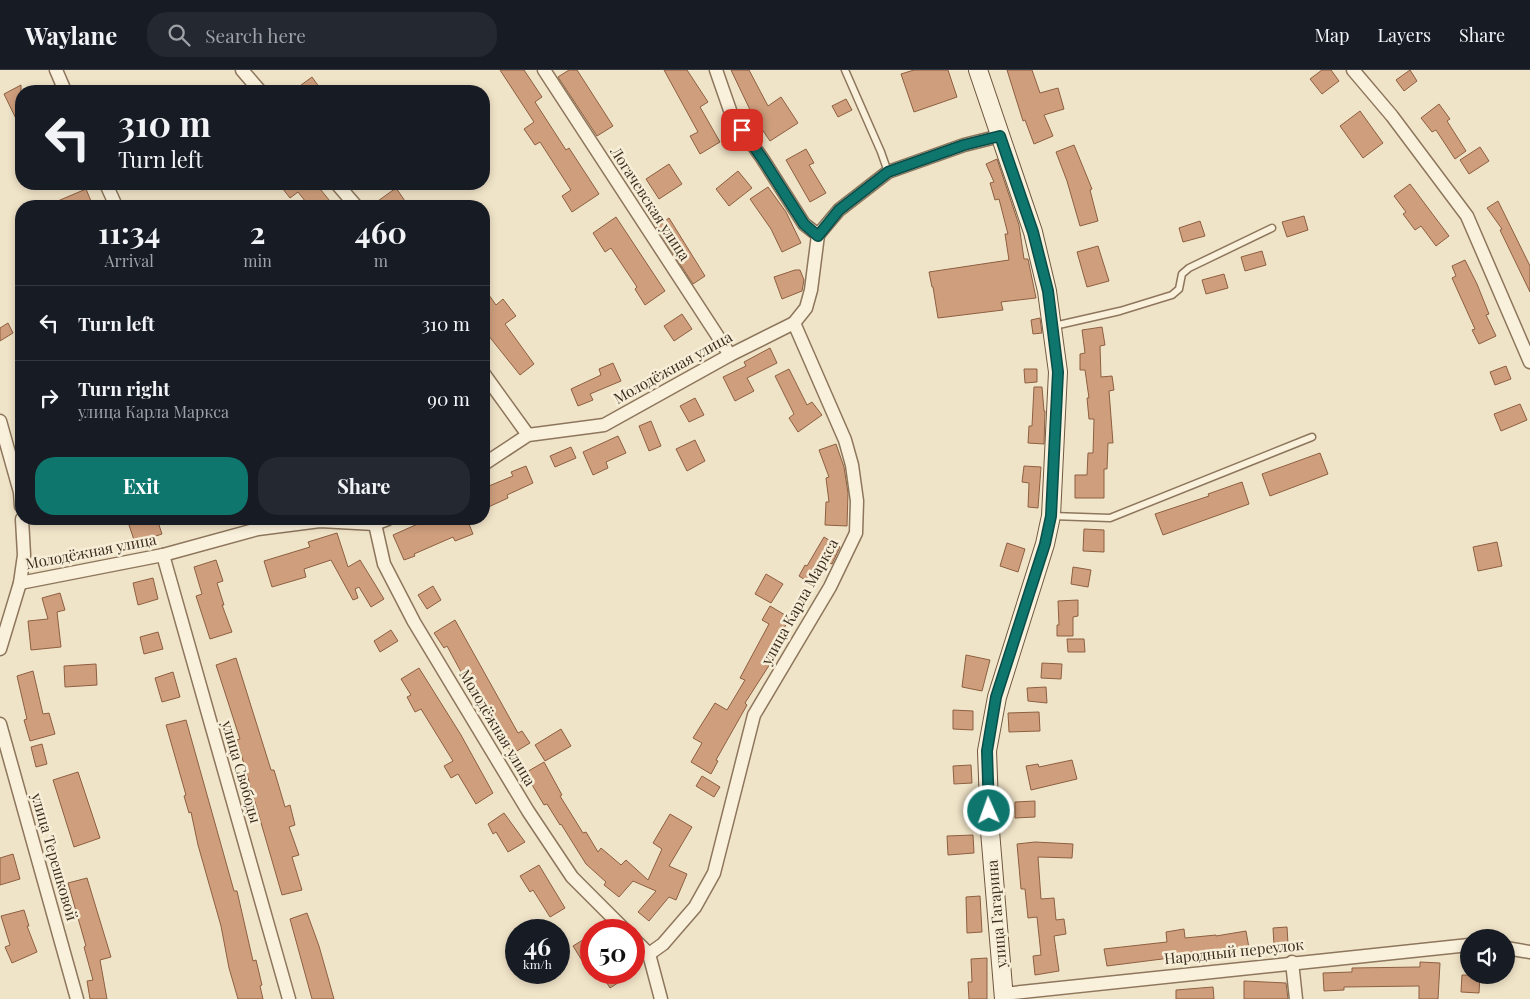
<!DOCTYPE html>
<meta charset="utf-8">
<style>
:root{--surface:#171b24;--page:#242831;--text:#f1f3f6;--muted:#9ea1a6;--line:#363941;--accent:#0f766e}
body{margin:0;font-family:"Playfair Display",serif;background:var(--page);color:var(--text);height:100vh;display:flex;flex-direction:column;font-size:19px;white-space:nowrap}
*{box-sizing:border-box;margin:0}
p{font-size:16px;color:var(--muted)}
.icon{flex:none;width:28px;height:28px;fill:none;stroke:currentColor;stroke-width:2;stroke-linecap:round;stroke-linejoin:round}
.map{position:relative;flex:1;overflow:hidden}
.side{position:absolute;left:15px;top:130px;width:475px;height:325px;display:flex;flex-direction:column;background:var(--surface);border-radius:20px;box-shadow:0 2px 8px #0003}
.side>*{flex:none}
.hud{position:absolute;left:15px;top:15px;width:475px;height:105px;border-radius:20px;box-shadow:0 2px 8px #0003;background:#171b24;color:var(--text);overflow:hidden}
.fabs{position:absolute;left:1460px;top:859px;display:grid;gap:10px}
.fabs a{display:grid;place-items:center;width:55px;height:55px;border-radius:50%;background:var(--surface);box-shadow:0 2px 8px #0003;font-size:25px}
.speed{position:absolute;left:505px;top:849px;display:flex;gap:10px;font-size:25px;font-weight:700;text-align:center}
.speed>*{display:grid;place-content:center;width:65px;height:65px;border-radius:50%;background:var(--surface);box-shadow:0 2px 8px #0003;line-height:1}
.speed small{font-size:12px;font-weight:400}
.speed .limit{border:8px solid #d22;background:#fff;color:#111}
.pin{position:absolute;display:grid;place-items:center;width:42px;height:42px;color:#fff;margin:-21px;border-radius:10px;box-shadow:0 2px 8px #0006}
.me{position:absolute;width:55px;margin:-28px;rotate:358deg;stroke-linejoin:round;filter:drop-shadow(0 0 4px #0008)}
.turn{display:flex;align-items:center;gap:18px;height:105px;padding:0 20px;font-size:22px}
.turn .icon{width:65px;height:65px;stroke-width:2.5}
.turn b{display:block;font-size:35px;line-height:42px}
.eta{display:flex;justify-content:space-evenly;align-items:center;height:85px;text-align:center}
.eta b{font-size:30px;font-weight:700;line-height:35px}
.button{display:flex;gap:10px;margin-top:auto;padding:10px 20px}
.button a{flex:1;height:58px;border-radius:20px;background:var(--accent);color:#fff;font-size:20px;font-weight:700;line-height:58px;text-align:center}
.button a+a{background:var(--page);color:var(--text)}
ul{padding:0;list-style:none}
li{display:flex;align-items:center;gap:15px;height:75px;padding:0 20px;border-top:1px solid var(--line)}
li div{flex:1}
li b{display:block;font-size:19px}
li em{font-style:normal}
header{display:flex;align-items:center;gap:30px;box-sizing:border-box;height:70px;padding:0 25px;background:var(--surface);border-bottom:1px solid var(--line)}
header strong{font-size:24px}
nav{display:flex;gap:28px;margin-inline-start:auto;font-size:18px}
.search{width:350px;height:45px;background:var(--page);display:flex;align-items:center;gap:12px;box-sizing:border-box;padding:0 18px;border-radius:20px;color:var(--muted);font-size:19px}
.map>svg:first-child{display:block}
.building{fill:#cf9f7d;stroke:#8d5f41}
.lines{fill:none;stroke-linecap:round;stroke-linejoin:round}
.lane-casing{stroke:#8d765c;stroke-width:9}
.street-casing{stroke:#8d765c;stroke-width:15}
.secondary-casing{stroke:#6f573f;stroke-width:20}
.lane{stroke:#faf1dc;stroke-width:6}
.street{stroke:#faf1dc;stroke-width:12}
.secondary{stroke:#faf1dc;stroke-width:18}
.route-casing{stroke:#0a4d48;stroke-width:12}
.route{stroke:#0f766e;stroke-width:9}
.labels{text-anchor:middle;stroke-width:5;stroke-linejoin:round;paint-order:stroke}
.street-label{font-size:15px;fill:#3d2e20;stroke:#f7eed8}
</style>
<header>
<strong>Waylane</strong>
<div class="search"><svg class="icon" aria-label="search" viewBox="0 0 24 24"><circle cx="10" cy="10" r="6"/><path d="M15 15l6 6"/></svg>Search here</div>
<nav><a>Map</a><a>Layers</a><a>Share</a></nav>
</header>
<div class="map">
<svg width="1530" height="929" viewBox="0 0 1530 929">
<rect width="100%" height="100%" fill="#f0e4c8"/>
<!-- building -->
<g class="building">
<polygon points="500,0 524,0 542,27 535,32 566,80 569,78 599,124 572,142 562,126 571,120 540,72 535,75 524,59 534,52"/>
<polygon points="569,0 577,0 613,56 597,66 558,7"/>
<polygon points="664,0 687,0 708,32 700,37 720,72 700,84 690,66 698,62"/>
<polygon points="731,0 749,0 768,36 781,27 798,53 770,71 753,46"/>
<polygon points="914,0 948,0 957,27 914,42 901,4"/>
<polygon points="1007,0 1032,0 1040,23 1058,18 1064,39 1044,45 1053,66 1034,74 1025,50 1023,51"/>
<polygon points="1322,0 1331,0 1339,11 1322,24 1310,9"/>
<polygon points="1410,0 1417,11 1404,21 1396,10"/>
<polygon points="312,7 322,21 293,21"/>
<polygon points="21,15 21,59 4,24"/>
<polygon points="846,29 852,40 838,47 832,36"/>
<polygon points="1439,34 1450,49 1447,51 1466,81 1455,89 1436,60 1432,62 1421,48"/>
<polygon points="1360,41 1383,73 1363,88 1340,56"/>
<polygon points="1074,75 1092,119 1090,120 1098,151 1080,156 1067,111 1056,82"/>
<polygon points="1480,77 1489,91 1469,104 1460,90"/>
<polygon points="806,79 814,93 809,95 826,123 810,132 786,90"/>
<polygon points="997,89 1019,155 1024,189 1028,189 1036,228 1001,232 1003,240 938,248 933,217 932,217 929,202 1009,190 1005,164 1008,164 999,129 995,130 990,113 994,112 986,94"/>
<polygon points="669,94 682,114 659,129 646,109"/>
<polygon points="738,101 752,118 729,136 716,119"/>
<polygon points="279,114 316,114 334,136 309,136 298,122 290,128"/>
<polygon points="1410,114 1449,166 1436,176 1421,156 1415,160 1403,144 1406,142 1394,126"/>
<polygon points="768,117 786,142 801,173 782,182 771,159 750,129"/>
<polygon points="396,118 405,131 397,136 371,136"/>
<polygon points="86,119 93,136 46,136"/>
<polygon points="1498,131 1530,196 1530,222 1500,160 1502,159 1487,138"/>
<polygon points="1304,146 1308,160 1287,167 1282,152"/>
<polygon points="616,147 665,221 645,235 635,219 637,217 611,178 605,182 593,163"/>
<polygon points="669,148 705,206 693,214 656,157"/>
<polygon points="1200,151 1205,166 1183,172 1179,158"/>
<polygon points="1098,176 1109,211 1087,217 1077,182"/>
<polygon points="1262,181 1266,195 1245,201 1241,187"/>
<polygon points="1465,190 1477,214 1489,244 1486,245 1496,266 1479,274 1472,260 1475,259 1452,208 1456,206 1452,196"/>
<polygon points="795,200 800,200 804,210 802,221 782,229 774,207"/>
<polygon points="1224,204 1228,218 1206,224 1202,210"/>
<polygon points="484,218 496,235 503,229 516,246 505,254 534,294 520,305 484,260"/>
<polygon points="682,244 692,259 674,271 664,256"/>
<polygon points="1040,248 1042,263 1033,264 1031,250"/>
<polygon points="8,253 13,263 0,271 0,258"/>
<polygon points="1102,257 1105,275 1100,276 1101,307 1112,306 1114,320 1109,321 1113,373 1108,373 1107,399 1104,399 1104,428 1075,428 1075,405 1087,405 1088,383 1093,383 1094,349 1089,349 1087,328 1089,328 1085,300 1080,300 1080,284 1085,283 1082,260"/>
<polygon points="770,278 777,293 747,308 754,321 735,331 723,307 746,296 744,292"/>
<polygon points="613,293 621,311 590,324 593,330 578,336 571,319 601,305 599,299"/>
<polygon points="1506,296 1511,309 1495,315 1490,302"/>
<polygon points="789,299 807,335 812,332 822,345 798,362 789,348 794,344 775,306"/>
<polygon points="1024,299 1037,299 1037,312 1025,313"/>
<polygon points="1034,317 1042,317 1044,341 1045,341 1044,374 1028,373 1029,356 1032,356"/>
<polygon points="695,328 704,345 689,352 680,336"/>
<polygon points="1520,334 1527,350 1501,361 1494,344"/>
<polygon points="651,351 661,376 649,381 639,356"/>
<polygon points="618,366 626,383 606,392 608,398 593,405 583,382"/>
<polygon points="695,370 705,391 687,401 676,379"/>
<polygon points="836,374 844,397 848,423 847,456 825,455 826,432 829,432 826,408 829,407 819,380"/>
<polygon points="571,377 576,388 555,397 550,386"/>
<polygon points="1320,383 1328,404 1270,426 1262,404"/>
<polygon points="526,396 533,413 507,425 508,428 484,439 484,418 513,406 511,402"/>
<polygon points="1024,396 1041,397 1038,438 1028,437 1029,413 1022,412"/>
<polygon points="1242,412 1249,434 1163,465 1155,444 1209,426 1208,424"/>
<polygon points="127,449 157,449 162,464 135,473"/>
<polygon points="429,449 467,449 473,464 455,471 453,467 414,484 415,486 404,490 393,465"/>
<polygon points="1084,459 1104,460 1104,482 1083,481"/>
<polygon points="337,463 348,497 360,490 384,529 371,537 359,517 355,519 358,528 353,530 331,490 304,499 306,507 272,517 264,491 310,477 308,472"/>
<polygon points="824,467 840,477 832,494 828,492 814,516 799,506 805,495 807,496"/>
<polygon points="1497,472 1502,496 1478,501 1473,477"/>
<polygon points="1007,473 1025,479 1018,502 1000,496"/>
<polygon points="216,490 223,511 217,513 224,535 222,535 232,562 210,569 196,526 202,524 194,497"/>
<polygon points="1073,497 1091,500 1088,517 1071,514"/>
<polygon points="766,504 783,514 771,533 755,524"/>
<polygon points="153,508 158,529 138,535 133,513"/>
<polygon points="433,516 441,530 427,539 418,525"/>
<polygon points="60,523 65,540 57,542 61,577 31,580 28,551 48,549 42,528"/>
<polygon points="1078,530 1078,546 1073,547 1073,566 1057,566 1057,555 1059,555 1058,531"/>
<polygon points="770,536 790,548 771,580 777,583 745,633 747,635 716,690 718,691 711,704 691,692 702,673 693,668 715,633 727,640 745,610 740,608 769,554 762,550"/>
<polygon points="455,550 518,663 522,661 530,673 512,684 497,658 493,661 447,576 444,578 434,563"/>
<polygon points="391,560 398,571 380,582 374,571"/>
<polygon points="158,562 163,579 144,584 140,567"/>
<polygon points="1067,569 1084,569 1085,582 1068,582"/>
<polygon points="966,585 990,590 982,621 962,617"/>
<polygon points="236,588 271,700 274,700 285,737 290,735 295,755 289,757 299,785 292,787 302,820 282,825 237,670 240,669 216,595"/>
<polygon points="1042,593 1062,594 1061,609 1041,608"/>
<polygon points="96,594 97,615 65,617 64,596"/>
<polygon points="419,598 461,665 493,723 476,734 458,704 451,708 444,696 453,691 421,639 415,642 407,627 411,625 401,609"/>
<polygon points="33,601 43,644 49,643 55,664 30,671 24,650 27,649 17,606"/>
<polygon points="173,602 180,627 162,632 155,608"/>
<polygon points="1046,617 1047,633 1028,631 1027,618"/>
<polygon points="953,640 973,641 973,660 953,659"/>
<polygon points="1039,642 1040,661 1009,662 1008,643"/>
<polygon points="186,650 234,821 237,821 253,891 256,890 262,915 260,916 263,929 238,929 229,898 221,856 198,775 191,742 189,743 184,726 186,725 166,655"/>
<polygon points="561,659 571,676 545,691 535,675"/>
<polygon points="42,674 47,694 36,697 31,677"/>
<polygon points="1072,690 1077,709 1031,720 1026,696 1038,694 1039,697"/>
<polygon points="544,692 562,725 560,726 583,763 586,762 598,782 601,778 621,795 626,790 648,810 662,779 653,773 670,744 692,757 669,796 687,804 676,830 669,827 649,851 638,842 656,821 633,811 619,827 604,815 606,812 586,794 561,754 560,755 547,734 544,735 525,703"/>
<polygon points="971,695 972,713 954,714 953,696"/>
<polygon points="78,702 100,768 74,777 53,710"/>
<polygon points="702,706 720,717 714,727 696,716"/>
<polygon points="1035,731 1035,747 1015,748 1015,732"/>
<polygon points="504,743 525,772 508,782 496,762 493,764 488,754"/>
<polygon points="973,765 974,783 948,785 947,766"/>
<polygon points="1035,772 1073,774 1072,788 1038,787 1041,829 1054,828 1056,850 1064,849 1066,864 1054,866 1059,901 1035,905 1033,886 1041,885 1037,847 1028,848 1025,819 1021,819 1017,774"/>
<polygon points="13,784 20,809 0,815 0,788"/>
<polygon points="539,795 565,838 550,847 533,820 530,822 520,806"/>
<polygon points="87,808 111,887 100,890 107,929 90,929 87,911 93,910 84,877 86,876 68,813"/>
<polygon points="980,826 982,862 967,863 966,827"/>
<polygon points="24,840 29,856 27,856 37,882 12,893 5,877 10,875 1,846"/>
<polygon points="307,843 319,876 334,929 312,929 290,849"/>
<polygon points="1287,857 1288,874 1274,875 1273,858"/>
<polygon points="1184,859 1185,868 1216,865 1216,866 1246,861 1249,878 1107,896 1104,879 1167,872 1166,862"/>
<polygon points="591,865 591,905 573,876"/>
<polygon points="987,888 987,929 969,929 968,912 972,912 971,889"/>
<polygon points="1420,892 1440,893 1438,929 1419,929 1419,916 1344,917 1344,920 1324,921 1323,903 1352,902 1352,898 1420,897"/>
<polygon points="600,902 635,902 610,918"/>
<polygon points="1462,905 1480,905 1479,923 1461,922"/>
<polygon points="1244,911 1286,913 1288,929 1244,929"/>
<polygon points="1213,917 1214,929 1176,929 1176,920"/>
</g>
<g class="lines">
<!-- lane casing -->
<g class="lane-casing">
<g id="lane">
<polyline points="845,0 881,82 888,102"/>
<polyline points="1054,256 1120,241 1172,225 1179,219 1182,204 1189,198 1272,158"/>
<polyline points="1052,446 1110,448 1312,367"/>
</g>
</g>
<!-- street casing -->
<g class="street-casing">
<g id="street">
<polyline points="56,0 65,21"/>
<polyline points="242,0 260,21"/>
<polyline points="544,0 730,285"/>
<polyline points="716,0 732,46 762,88 804,154 818,165"/>
<polyline points="1353,0 1392,46 1467,146 1530,292"/>
<polyline points="106,114 116,136"/>
<polyline points="337,114 356,136"/>
<polyline points="818,165 839,140 888,102 964,75 1000,66"/>
<polyline points="484,304 528,365"/>
<polyline points="0,351 20,422 21,436"/>
<polyline points="484,394 528,365 604,355 730,285 794,253"/>
<polyline points="375,454 384,494 414,552 528,741 572,807 625,860"/>
<polyline points="163,485 289,929"/>
<polyline points="20,513 163,485 258,459 320,451 375,454 388,449"/>
<polyline points="0,579 20,513 24,485 22,449"/>
<polyline points="0,654 77,929"/>
<polyline points="634,869 649,884 661,929"/>
<polyline points="1506,878 1530,882"/>
<polyline points="649,884 663,874 695,837 714,803 754,645 830,517 856,463 857,431 852,395 845,370 794,253 806,238 811,220 818,165"/>
<polyline points="1292,892 1296,929"/>
<polyline points="1003,924 1469,875"/>
</g>
</g>
<!-- secondary casing -->
<g class="secondary-casing">
<polyline id="secondary" points="978,0 1033,162 1047,221 1058,302 1051,446 1045,474 997,627 987,681 990,761 1004,929"/>
</g>
<!-- lane -->
<use href="#lane" class="lane"/>
<!-- street -->
<use href="#street" class="street"/>
<!-- secondary -->
<use href="#secondary" class="secondary"/>
</g>
<g class="lines">
<!-- route casing -->
<g class="route-casing">
<polyline id="route" points="742,60 762,88 804,154 818,166 839,140 888,102 964,75 1000,66 1033,162 1048,221 1058,302 1051,446 1045,474 996,627 987,681 989,741"/>
</g>
<!-- route -->
<use href="#route" class="route"/>
</g>
<g class="labels">
<!-- street labels -->
<g class="street-label">
<text transform="translate(650 134) rotate(57)" y="5">Логачевская улица</text>
<text transform="translate(673 298) rotate(-29)" y="5">Молодёжная улица</text>
<text transform="translate(91 482) rotate(-11)" y="5">Молодёжная улица</text>
<text transform="translate(800 532) rotate(-61)" y="5">улица Карла Маркса</text>
<text transform="translate(497 658) rotate(59)" y="5">Молодёжная улица</text>
<text transform="translate(241 702) rotate(74)" y="5">улица Свободы</text>
<text transform="translate(54 787) rotate(74)" y="5">улица Терешковой</text>
<text transform="translate(997 844) rotate(-95)" y="5">улица Гагарина</text>
<text transform="translate(1234 882) rotate(-6)" y="5">Народный переулок</text>
</g>
</g>
</svg>
<div class="fabs">
<a><svg class="icon" aria-label="sound" viewBox="0 0 24 24"><path d="M4 9h4l5-4v14l-5-4H4zM17 9q2 3 0 6"/></svg></a>
</div>
<div class="speed"><div>46<small>km/h</small></div><div class="limit">50</div></div>
<div class="pin" style="left:742px;top:60px;background:#d93025"><svg class="icon" aria-label="arrive" viewBox="0 0 24 24"><path d="M6 21V4h12l-3 4 3 4H6"/></svg></div>
<svg class="me" style="left:989px;top:741px" viewBox="-20 -20 40 40"><circle r="17" fill="#0f766e" stroke="#fff" stroke-width="3"/><path d="M0-11L8 9 0 5-8 9z" fill="#fff"/></svg>
<div class="hud">
<div class="turn"><svg class="icon" aria-label="left" viewBox="0 0 24 24"><path d="M17 20v-9H6M10 6l-5 5 5 5"/></svg><div><b>310 m</b>Turn left</div></div>
</div>
<section class="side">
<div class="eta">
<div><b>11:34</b><p>Arrival</p></div>
<div><b>2</b><p>min</p></div>
<div><b>460</b><p>m</p></div>
</div>
<ul>
<li><svg class="icon" aria-label="left" viewBox="0 0 24 24"><path d="M17 20v-9H6M10 6l-5 5 5 5"/></svg><div><b>Turn left</b></div><em>310 m</em></li>
<li><svg class="icon" aria-label="right" viewBox="0 0 24 24"><path d="M7 20v-9h11M14 6l5 5-5 5"/></svg><div><b>Turn right</b><p>улица Карла Маркса</p></div><em>90 m</em></li>
</ul>
<div class="button"><a>Exit</a><a>Share</a></div>
</section>
</div>
